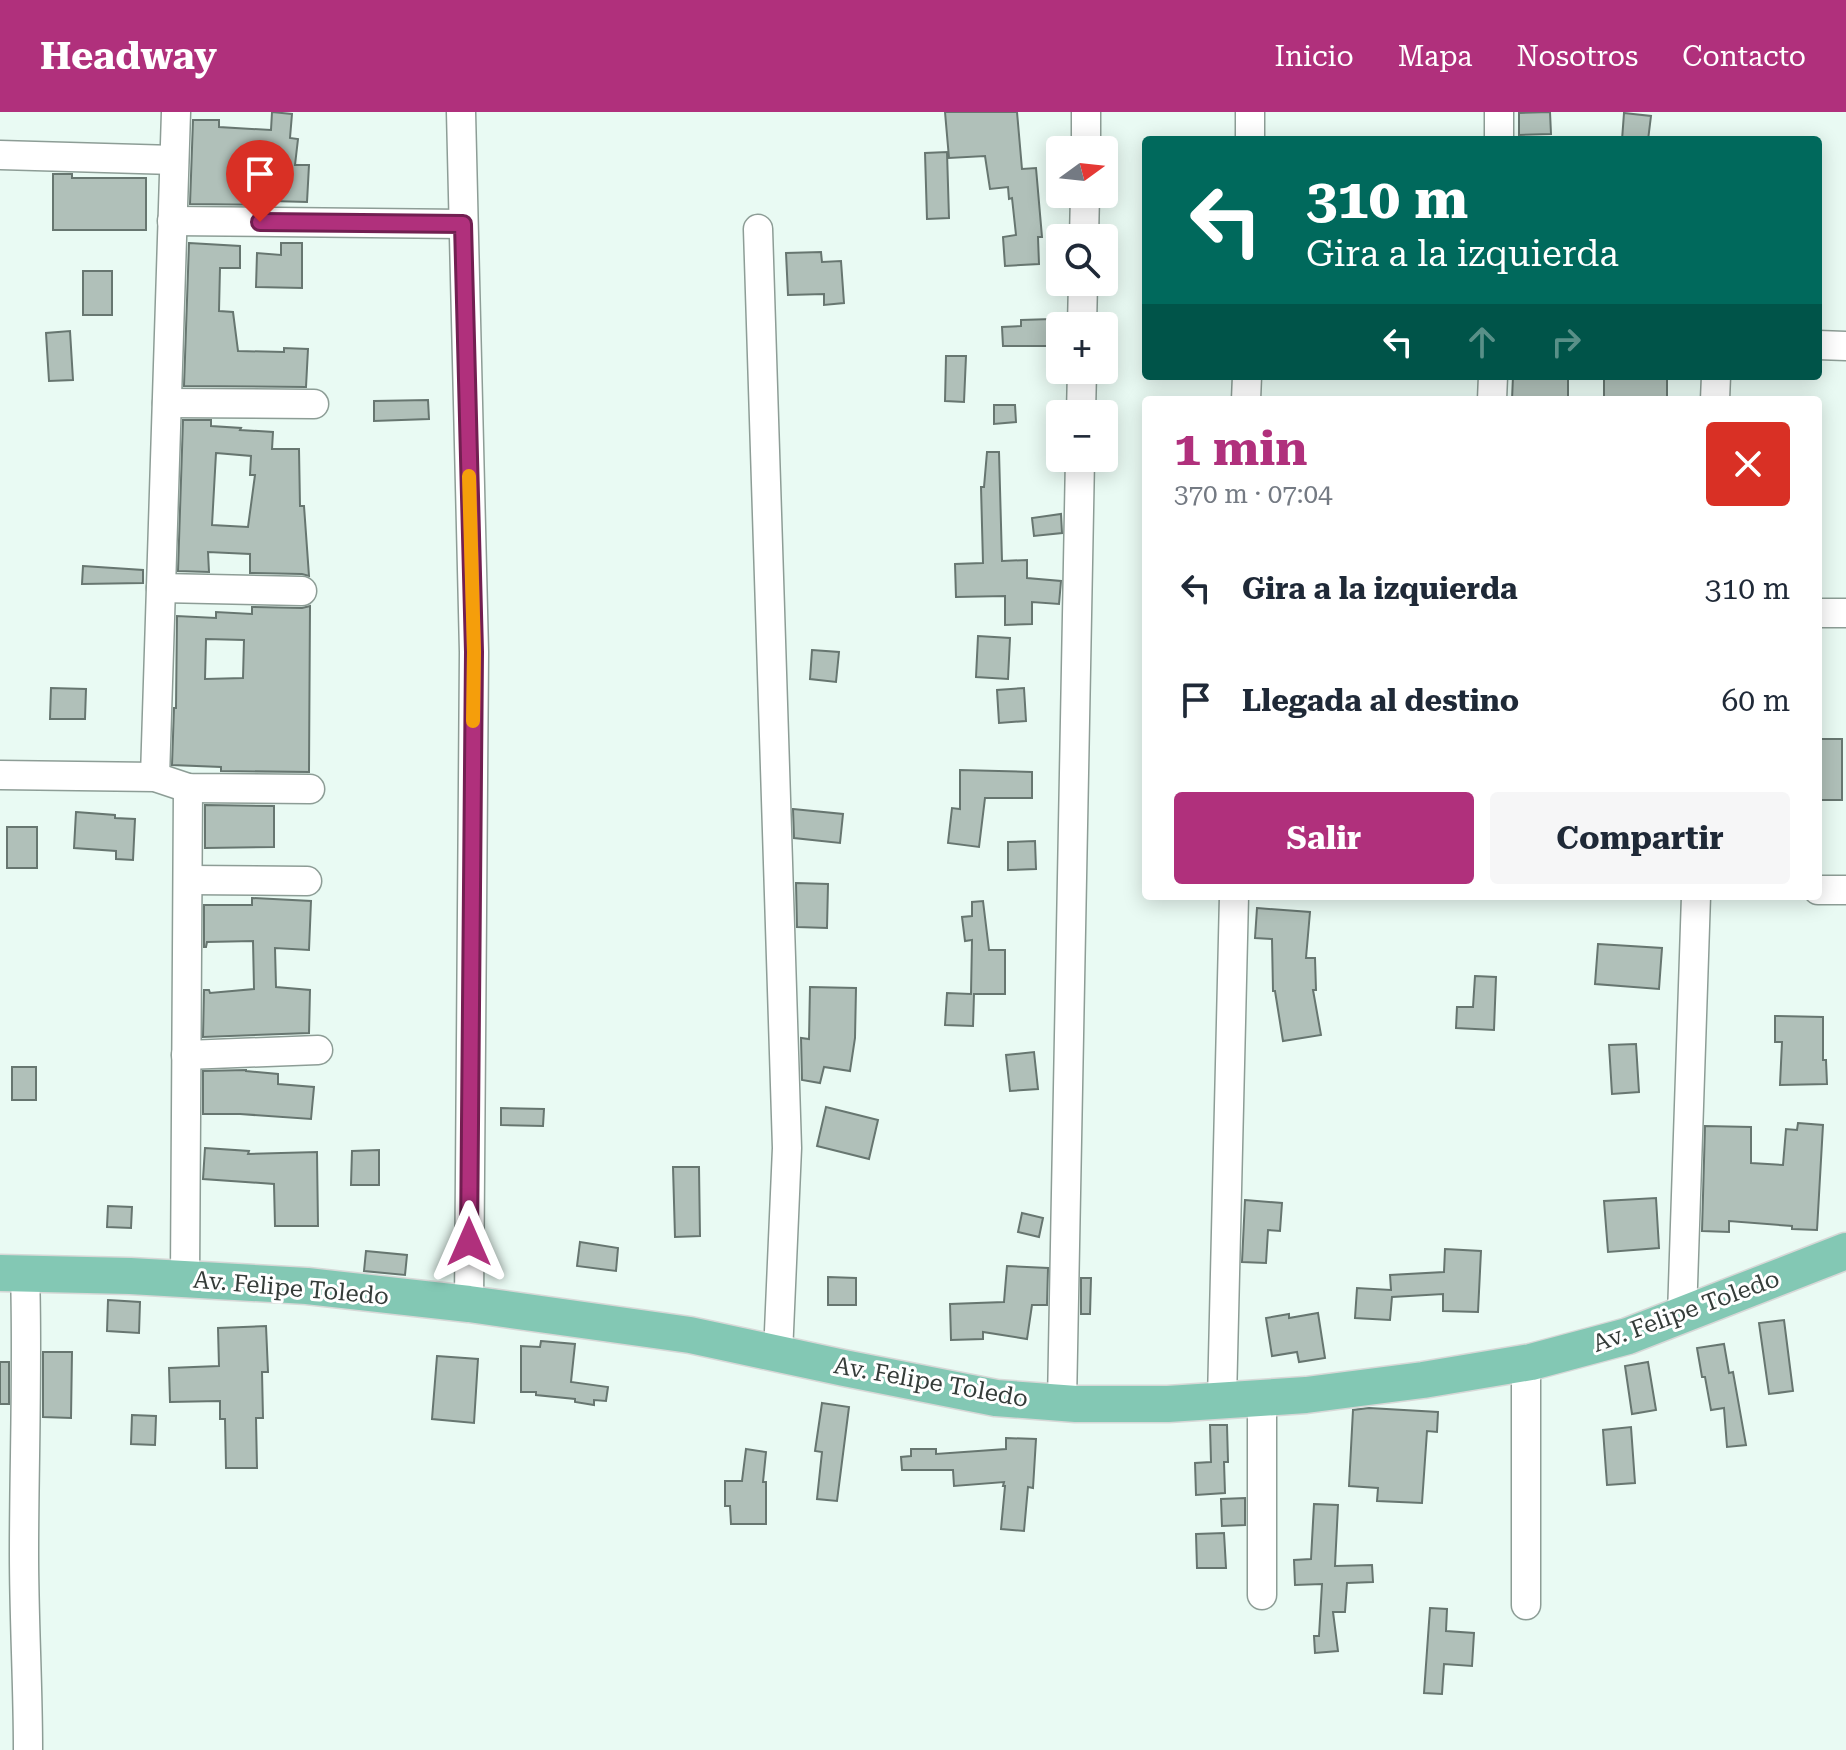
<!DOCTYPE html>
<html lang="es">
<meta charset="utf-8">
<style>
:root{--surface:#fff;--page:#f6f6f7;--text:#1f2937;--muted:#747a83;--accent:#b0307c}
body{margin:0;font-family:"Roboto Serif",serif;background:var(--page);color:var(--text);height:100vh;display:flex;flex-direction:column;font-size:30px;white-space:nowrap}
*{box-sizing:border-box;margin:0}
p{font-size:26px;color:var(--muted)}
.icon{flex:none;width:44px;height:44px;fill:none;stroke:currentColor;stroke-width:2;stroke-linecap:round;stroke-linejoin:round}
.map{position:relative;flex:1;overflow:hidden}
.details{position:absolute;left:1142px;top:284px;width:680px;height:504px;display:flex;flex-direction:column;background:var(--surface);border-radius:8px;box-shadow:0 4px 20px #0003}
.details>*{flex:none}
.hud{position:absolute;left:1142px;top:24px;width:680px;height:244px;border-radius:8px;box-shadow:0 4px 20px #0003;background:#00695c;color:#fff;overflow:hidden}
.needle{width:52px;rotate:75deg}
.controls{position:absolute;left:1046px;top:24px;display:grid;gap:16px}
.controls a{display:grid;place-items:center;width:72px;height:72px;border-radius:8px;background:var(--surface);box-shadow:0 4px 20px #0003;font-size:40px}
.pin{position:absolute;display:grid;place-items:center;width:68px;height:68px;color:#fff;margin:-82px -34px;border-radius:50% 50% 50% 0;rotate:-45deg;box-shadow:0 0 8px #0007}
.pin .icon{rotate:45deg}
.me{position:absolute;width:88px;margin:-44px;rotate:0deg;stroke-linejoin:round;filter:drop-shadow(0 0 6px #0008)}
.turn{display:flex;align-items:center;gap:28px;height:168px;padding:0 32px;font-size:36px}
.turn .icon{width:104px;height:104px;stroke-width:2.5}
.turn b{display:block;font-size:56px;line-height:68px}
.lanes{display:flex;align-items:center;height:76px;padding:0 32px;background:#0003;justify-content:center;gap:40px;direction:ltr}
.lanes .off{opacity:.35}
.round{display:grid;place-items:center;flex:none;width:84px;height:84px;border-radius:8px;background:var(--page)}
.head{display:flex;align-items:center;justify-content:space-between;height:136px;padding:0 32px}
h1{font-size:48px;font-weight:700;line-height:60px;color:var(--accent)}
.action{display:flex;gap:16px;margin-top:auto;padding:16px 32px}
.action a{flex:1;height:92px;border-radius:8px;background:var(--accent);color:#fff;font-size:32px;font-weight:700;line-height:92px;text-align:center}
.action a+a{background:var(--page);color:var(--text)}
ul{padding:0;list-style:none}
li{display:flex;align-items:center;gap:24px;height:112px;padding:0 32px}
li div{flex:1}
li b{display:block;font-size:30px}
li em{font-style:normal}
header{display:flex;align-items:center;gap:48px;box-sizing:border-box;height:112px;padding:0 40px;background:var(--accent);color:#fff}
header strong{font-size:38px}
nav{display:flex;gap:44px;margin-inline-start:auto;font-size:28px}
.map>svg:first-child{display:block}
.building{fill:#b0c0b9;stroke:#677670;stroke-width:2;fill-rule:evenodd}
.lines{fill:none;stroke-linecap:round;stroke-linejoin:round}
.minor-casing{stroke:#8d9d96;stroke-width:31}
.major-casing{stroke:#d7d8d7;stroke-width:39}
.minor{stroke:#fff;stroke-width:28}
.major{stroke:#83c8b4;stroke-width:36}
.route-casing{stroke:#721f51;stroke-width:20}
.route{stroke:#b0307c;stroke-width:14}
.slow{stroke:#f59e0b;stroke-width:14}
.labels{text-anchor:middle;stroke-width:6;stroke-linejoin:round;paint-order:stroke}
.street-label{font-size:24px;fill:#353c39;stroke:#fff}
</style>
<header>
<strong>Headway</strong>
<nav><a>Inicio</a><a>Mapa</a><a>Nosotros</a><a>Contacto</a></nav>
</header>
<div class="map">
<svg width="1846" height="1638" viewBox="0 0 1846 1638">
<rect width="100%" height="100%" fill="#e9faf3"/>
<!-- building -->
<g class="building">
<polygon points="272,0 292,2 290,26 298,27 295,53 309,53 307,90 271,89 271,93 190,92 193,8 219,8 219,15 271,18"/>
<polygon points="945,0 1017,0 1022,57 1036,56 1042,125 1038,125 1039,152 1005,154 1003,125 1016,123 1012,86 1009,87 1008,75 990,77 985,44 949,46"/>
<polygon points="1550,0 1551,22 1519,23 1519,1"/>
<polygon points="1624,1 1651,4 1648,28 1622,28"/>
<polygon points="947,40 949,106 927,107 925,41"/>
<polygon points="53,62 72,62 72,66 146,66 146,118 53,118"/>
<polygon points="189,131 240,134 240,156 220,156 219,199 233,200 238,239 284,240 284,236 308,237 306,275 184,274"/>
<polygon points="281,131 302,131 302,176 256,175 257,141 281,143"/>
<polygon points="821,140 822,150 841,149 844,191 824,193 824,182 788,183 786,141"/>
<rect x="83" y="159" width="29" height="44"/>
<polygon points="1052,207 1052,234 1003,234 1002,215 1021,214 1021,208"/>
<polygon points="70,219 73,268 49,269 46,221"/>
<polygon points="946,244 966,244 964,290 945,289"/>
<polygon points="1513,264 1568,264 1568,288 1512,288"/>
<rect x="1604" y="264" width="63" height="24"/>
<polygon points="428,288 429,307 374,309 374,289"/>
<polygon points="994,293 1015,293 1016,310 994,312"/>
<path d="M183,308h28v6l30,2 -1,2 33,2 -1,17h27l1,57h4l5,70 -7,-2 -52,-1v-19l-42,-2 1,20 -31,-1zM216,341l35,3 -1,19h5l-7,52 -36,-2z"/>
<polygon points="987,340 999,340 1002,449 1027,448 1027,466 1061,469 1059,492 1032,490 1032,512 1005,513 1005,484 956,485 955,452 983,451 981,375 984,375"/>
<polygon points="1061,402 1062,421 1034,424 1032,406"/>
<polygon points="83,454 143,458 143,471 82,472"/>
<path d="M310,494l-1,166 -88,-1v-4l-49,-2 2,-57h2l1,-92 39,2v-6l36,2v-7l50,1zM206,527l38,1 -1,38 -38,1z"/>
<polygon points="978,524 1010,526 1008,567 976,565"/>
<polygon points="812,538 839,540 836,570 810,567"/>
<polygon points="51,576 86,577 85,607 50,607"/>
<polygon points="1024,576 1026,609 999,611 997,578"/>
<rect x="1818" y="627" width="24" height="61"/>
<polygon points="960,658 1032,660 1032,686 985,686 979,735 948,731 952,696 960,697"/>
<polygon points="205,693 274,694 274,735 205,736"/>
<polygon points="793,697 843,702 840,731 794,726"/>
<polygon points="76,700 115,703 115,706 135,707 133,748 116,747 116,739 74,736"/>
<rect x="7" y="715" width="30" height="41"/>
<polygon points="1035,729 1036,757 1008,758 1008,730"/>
<polygon points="796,771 828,772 827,816 797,815"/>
<polygon points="252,786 311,789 309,838 275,836 276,875 310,878 309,921 203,925 204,878 209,878 210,881 254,877 253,829 207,830 206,835 204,835 204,793 252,793"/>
<polygon points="983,789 989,838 1005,838 1005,882 974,882 973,914 945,913 947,881 971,882 972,828 965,829 962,805 972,804 972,790"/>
<polygon points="1257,796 1310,800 1306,846 1315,846 1316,878 1313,878 1321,923 1283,929 1275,879 1273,879 1272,827 1255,826"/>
<polygon points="1598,832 1662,836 1659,877 1595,872"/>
<polygon points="1475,864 1496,865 1494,918 1456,916 1457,895 1473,895"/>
<polygon points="810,875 856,876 855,926 850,959 824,955 820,971 802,968 801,926 809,927"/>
<polygon points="1775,904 1823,905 1823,948 1826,948 1827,972 1780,973 1782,930 1775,930"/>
<polygon points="1636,932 1639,980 1612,982 1609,933"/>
<polygon points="1034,940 1038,977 1010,979 1006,943"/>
<rect x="12" y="955" width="24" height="33"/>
<polygon points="246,958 246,959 278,962 278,972 314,975 311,1007 240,1002 203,1002 203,959"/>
<polygon points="826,995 878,1008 869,1047 817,1034"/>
<polygon points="501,996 544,997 543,1014 501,1013"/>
<polygon points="1798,1011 1823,1013 1817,1118 1792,1117 1792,1114 1729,1109 1729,1120 1702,1119 1705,1014 1751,1015 1751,1051 1783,1053 1786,1017 1797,1018"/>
<polygon points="205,1036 249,1039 248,1042 317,1040 318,1114 275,1114 274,1072 203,1067"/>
<polygon points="379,1038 379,1073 351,1073 352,1039"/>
<polygon points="673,1055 699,1055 700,1124 675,1125"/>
<polygon points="1656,1086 1659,1136 1608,1140 1604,1089"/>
<polygon points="1245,1088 1282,1091 1280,1119 1268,1118 1266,1151 1242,1150"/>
<polygon points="108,1094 132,1095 131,1116 107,1115"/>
<polygon points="1022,1101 1043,1106 1039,1125 1018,1120"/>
<polygon points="580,1130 618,1136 616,1159 577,1154"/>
<polygon points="1445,1137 1481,1139 1478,1200 1443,1199 1443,1182 1392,1185 1390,1208 1355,1206 1357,1176 1391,1178 1390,1163 1444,1160"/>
<polygon points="366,1139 407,1143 405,1163 364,1159"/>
<polygon points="1007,1154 1048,1156 1047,1193 1032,1193 1027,1227 983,1220 983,1227 951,1228 950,1192 1004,1190"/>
<polygon points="828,1165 856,1166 856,1193 828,1193"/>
<polygon points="1081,1166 1091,1166 1090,1202 1081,1202"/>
<polygon points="108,1188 140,1190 139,1221 107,1219"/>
<polygon points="1318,1201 1325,1246 1299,1250 1297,1240 1272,1244 1266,1206 1289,1202 1289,1206"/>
<polygon points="1784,1208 1793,1279 1769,1282 1759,1211"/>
<polygon points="266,1214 268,1260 262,1260 263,1306 256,1306 257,1356 226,1356 225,1307 220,1307 220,1289 170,1290 169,1256 219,1254 218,1216"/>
<polygon points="541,1229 575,1232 571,1270 608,1275 606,1289 594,1288 594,1293 575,1290 575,1287 536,1283 536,1280 521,1280 521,1234 540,1235"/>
<polygon points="1724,1232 1729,1261 1733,1260 1746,1333 1727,1335 1724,1296 1711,1298 1705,1265 1702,1265 1697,1236"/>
<polygon points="43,1240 72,1240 71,1306 43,1305"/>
<polygon points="437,1244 478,1247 474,1311 432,1307"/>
<rect x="0" y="1250" width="9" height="42"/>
<polygon points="1648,1250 1656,1298 1632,1302 1625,1254"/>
<polygon points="822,1291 849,1295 837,1389 817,1387 822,1340 815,1339"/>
<polygon points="1369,1296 1438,1300 1437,1320 1427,1319 1422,1391 1377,1389 1378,1376 1349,1374 1353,1298"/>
<polygon points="132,1303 156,1304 155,1333 131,1332"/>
<polygon points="1210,1313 1227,1313 1228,1350 1224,1350 1225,1381 1196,1383 1195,1351 1211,1350"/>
<polygon points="1631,1315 1635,1371 1607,1373 1603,1318"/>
<polygon points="1006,1326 1036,1327 1033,1376 1028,1375 1024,1419 1001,1417 1005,1374 1003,1374 1004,1370 954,1374 953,1358 902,1358 901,1345 911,1344 911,1337 936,1337 936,1342 1006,1337"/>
<polygon points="746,1337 766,1340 763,1370 766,1370 766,1412 731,1412 730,1394 725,1394 725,1369 742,1369"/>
<polygon points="1245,1386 1245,1413 1222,1414 1221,1387"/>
<polygon points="1314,1392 1338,1393 1335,1454 1372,1453 1373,1470 1347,1471 1345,1500 1333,1500 1338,1539 1315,1541 1314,1524 1319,1524 1322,1472 1295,1473 1294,1448 1311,1447"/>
<polygon points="1224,1421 1226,1456 1197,1456 1196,1422"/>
<polygon points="1430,1496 1447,1497 1446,1519 1474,1521 1472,1554 1444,1552 1442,1582 1424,1581"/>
</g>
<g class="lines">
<!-- minor casing -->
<g class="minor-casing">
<g id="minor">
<polyline points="461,0 474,540 469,1192"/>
<polyline points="1250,28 1250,0"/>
<polyline points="1499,28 1499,0"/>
<polyline points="1086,38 1086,0"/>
<polyline points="0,43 174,48"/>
<polyline points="172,109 463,112"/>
<polyline points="758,117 787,1036 778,1242"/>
<polyline points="1084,126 1085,82"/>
<polyline points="1082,214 1083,170"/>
<polyline points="1818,233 1846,234"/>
<polyline points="1246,288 1247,264"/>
<polyline points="1492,288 1493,264"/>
<polyline points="1715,288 1716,264"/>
<polyline points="167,291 314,292"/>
<polyline points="1081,302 1082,258"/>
<polyline points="161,476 302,479"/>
<polyline points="1818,501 1846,501"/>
<polyline points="0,663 155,665 188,676 310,677"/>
<polyline points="155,665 176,0"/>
<polyline points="188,768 307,769"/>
<polyline points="1818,778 1846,778"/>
<polyline points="186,943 318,938"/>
<path d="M25,1161c3,94 -1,188 -1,281 0,66 4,131 4,196"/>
<polyline points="185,1167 188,676"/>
<polyline points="1682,1203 1696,784"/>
<polyline points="1262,1285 1262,1483"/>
<polyline points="1222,1288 1234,784"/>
<polyline points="1062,1291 1080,346"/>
<polyline points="1526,1493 1526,1251"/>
</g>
</g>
<!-- major casing -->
<g class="major-casing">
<polyline id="major" points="0,1161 130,1164 307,1174 469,1192 690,1223 844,1256 996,1286 1076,1292 1168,1292 1306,1283 1423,1268 1531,1250 1628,1224 1846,1139"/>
</g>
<!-- minor -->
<use href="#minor" class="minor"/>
<!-- major -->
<use href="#major" class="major"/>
</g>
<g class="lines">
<!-- route casing -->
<g class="route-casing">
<polyline id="route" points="260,110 463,112 474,540 469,1130"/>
</g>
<!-- route -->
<use href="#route" class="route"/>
<!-- slow -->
<polyline class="slow" points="469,364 474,540 473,609"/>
</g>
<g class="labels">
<!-- street labels -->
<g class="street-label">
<text transform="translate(291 1176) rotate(5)" y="8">Av. Felipe Toledo</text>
<text transform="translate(1686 1199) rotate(-20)" y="8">Av. Felipe Toledo</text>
<text transform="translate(931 1270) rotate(10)" y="8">Av. Felipe Toledo</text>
</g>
</g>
</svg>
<div class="controls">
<a><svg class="needle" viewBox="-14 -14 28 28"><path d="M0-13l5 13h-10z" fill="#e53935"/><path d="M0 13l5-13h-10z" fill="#747a83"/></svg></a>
<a><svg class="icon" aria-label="search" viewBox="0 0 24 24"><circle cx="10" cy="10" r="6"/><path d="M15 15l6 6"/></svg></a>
<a>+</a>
<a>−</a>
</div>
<div class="pin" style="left:260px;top:110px;background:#d93025"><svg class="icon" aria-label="arrive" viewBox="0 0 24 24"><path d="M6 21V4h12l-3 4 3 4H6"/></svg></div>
<svg class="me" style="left:469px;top:1130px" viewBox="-20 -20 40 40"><path d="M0-17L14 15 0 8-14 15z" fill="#b0307c" stroke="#fff" stroke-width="4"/></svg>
<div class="hud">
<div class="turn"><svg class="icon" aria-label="left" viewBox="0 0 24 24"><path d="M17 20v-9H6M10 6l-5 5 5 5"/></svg><div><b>310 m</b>Gira a la izquierda</div></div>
<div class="lanes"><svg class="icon" aria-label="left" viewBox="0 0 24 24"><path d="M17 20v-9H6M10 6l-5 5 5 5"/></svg><svg class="icon off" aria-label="ahead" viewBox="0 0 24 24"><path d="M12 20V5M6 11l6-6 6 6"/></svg><svg class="icon off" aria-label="right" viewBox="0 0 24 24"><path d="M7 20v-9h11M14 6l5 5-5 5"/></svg></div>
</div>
<section class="details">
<div class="head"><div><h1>1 min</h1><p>370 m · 07:04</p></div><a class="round" style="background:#d93025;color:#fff"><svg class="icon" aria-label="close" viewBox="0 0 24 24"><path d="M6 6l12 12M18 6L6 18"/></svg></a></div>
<ul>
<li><svg class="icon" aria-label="left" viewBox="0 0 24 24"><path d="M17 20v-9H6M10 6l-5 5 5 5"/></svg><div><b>Gira a la izquierda</b></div><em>310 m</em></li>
<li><svg class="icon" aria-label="arrive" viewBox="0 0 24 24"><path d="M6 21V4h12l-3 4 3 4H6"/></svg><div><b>Llegada al destino</b></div><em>60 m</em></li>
</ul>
<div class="action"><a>Salir</a><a>Compartir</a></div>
</section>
</div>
